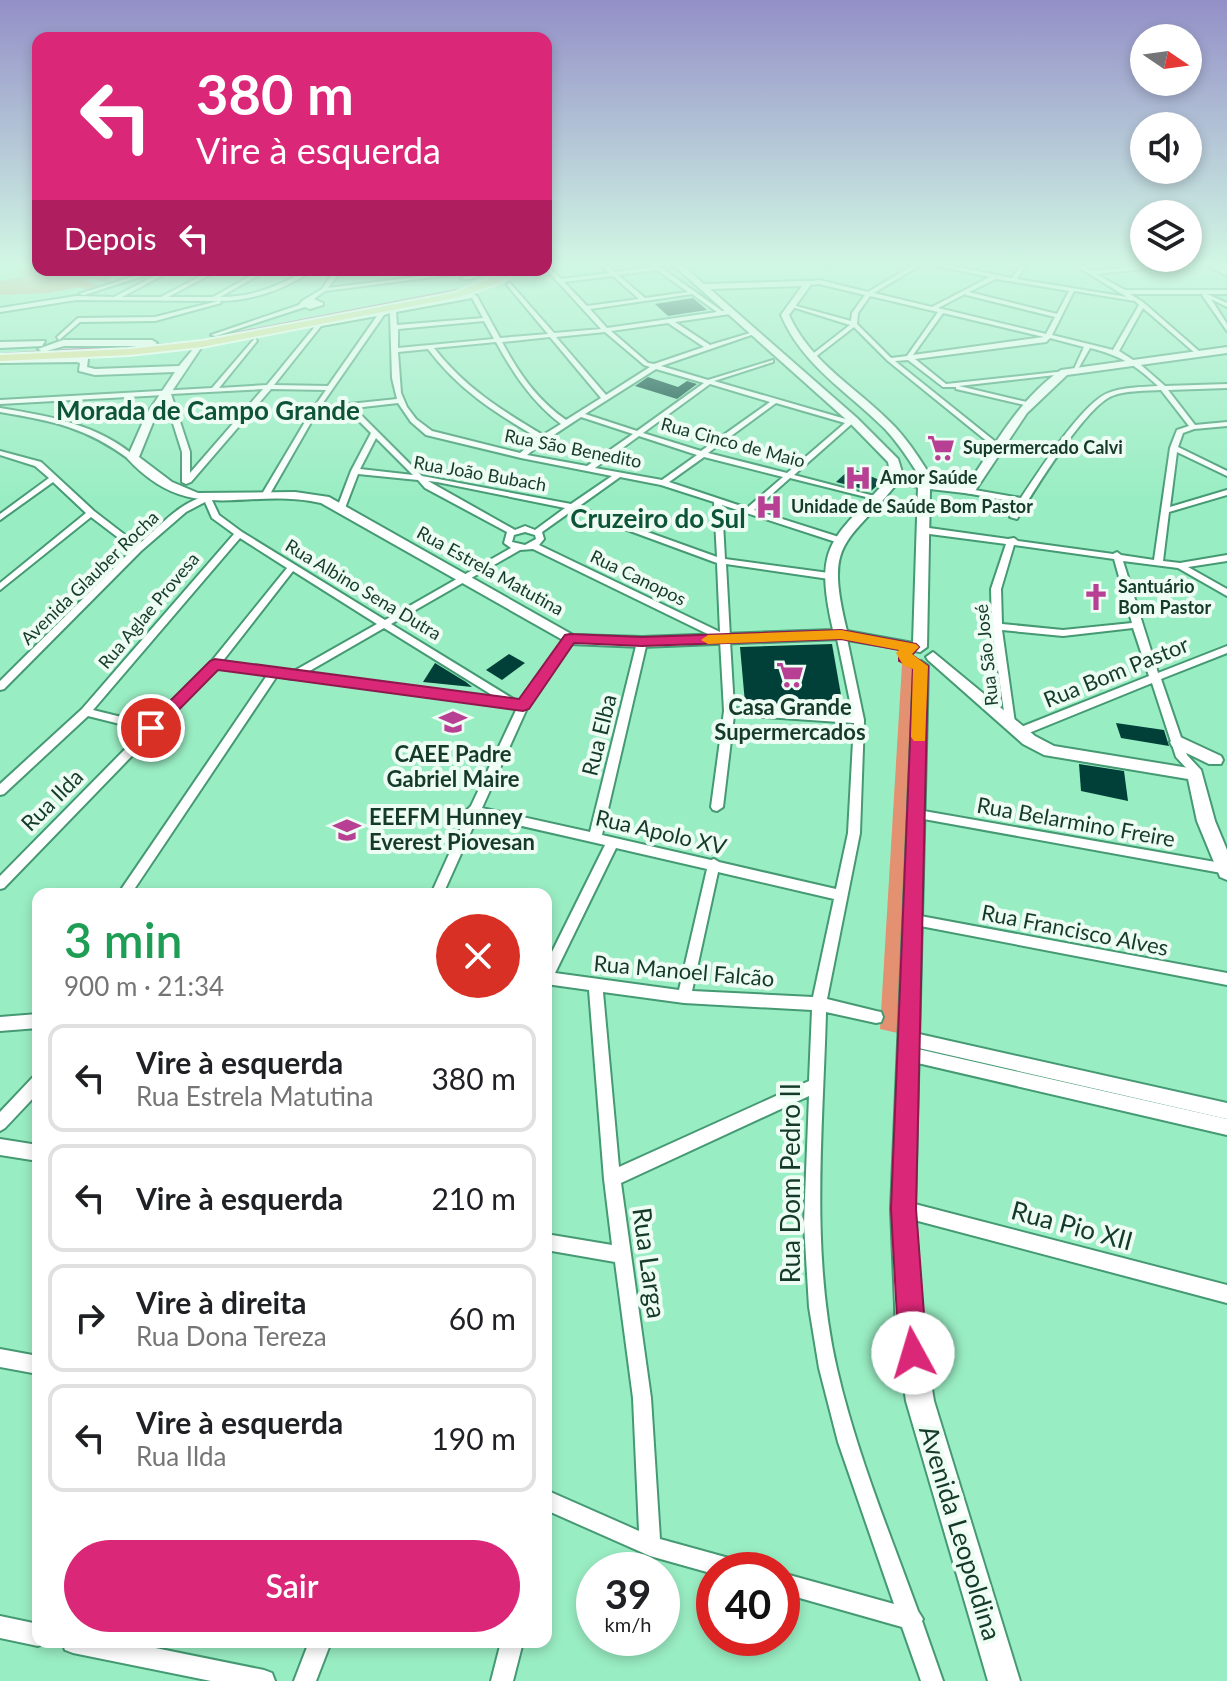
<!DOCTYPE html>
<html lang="pt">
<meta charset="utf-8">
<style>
:root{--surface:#fff;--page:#f6f6f6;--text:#202124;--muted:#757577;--line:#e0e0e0;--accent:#db2777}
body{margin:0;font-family:Lato,sans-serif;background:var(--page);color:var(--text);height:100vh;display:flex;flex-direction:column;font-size:30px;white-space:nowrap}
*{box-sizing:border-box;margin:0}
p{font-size:26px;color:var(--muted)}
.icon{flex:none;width:44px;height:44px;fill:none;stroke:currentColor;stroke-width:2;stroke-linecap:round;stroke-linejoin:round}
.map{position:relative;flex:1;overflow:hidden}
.sheet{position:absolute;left:32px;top:888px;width:520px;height:760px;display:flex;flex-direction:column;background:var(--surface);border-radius:16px;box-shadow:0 4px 12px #0003}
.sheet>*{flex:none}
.top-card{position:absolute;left:32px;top:32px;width:520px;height:244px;border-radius:16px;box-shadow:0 4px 12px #0003;background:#db2777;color:#fff;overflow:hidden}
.needle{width:52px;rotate:103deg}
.controls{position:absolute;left:1130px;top:24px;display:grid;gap:16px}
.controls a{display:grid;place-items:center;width:72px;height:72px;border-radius:50%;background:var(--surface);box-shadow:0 4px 12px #0003;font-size:40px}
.speed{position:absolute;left:576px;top:1552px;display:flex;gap:16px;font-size:40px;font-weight:700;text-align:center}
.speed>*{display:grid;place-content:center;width:104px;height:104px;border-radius:50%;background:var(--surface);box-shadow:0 4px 12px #0003;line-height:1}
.speed small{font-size:20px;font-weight:400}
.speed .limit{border:12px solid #d22;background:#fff;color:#111}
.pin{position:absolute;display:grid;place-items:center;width:68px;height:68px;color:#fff;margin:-34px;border:4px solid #fff;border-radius:50%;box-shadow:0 2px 8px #0007}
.me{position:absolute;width:88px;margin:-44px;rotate:354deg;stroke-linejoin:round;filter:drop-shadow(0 0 6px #0008)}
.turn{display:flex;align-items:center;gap:28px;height:168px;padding:0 32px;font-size:36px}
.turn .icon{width:104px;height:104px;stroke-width:2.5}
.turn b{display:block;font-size:56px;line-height:68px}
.then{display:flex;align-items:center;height:76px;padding:0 32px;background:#0003;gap:16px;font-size:30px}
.round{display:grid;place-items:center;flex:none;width:84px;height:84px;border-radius:42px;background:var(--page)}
.head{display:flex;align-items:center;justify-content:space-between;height:136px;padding:0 32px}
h1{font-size:48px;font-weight:600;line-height:60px;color:#1e9e55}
.action{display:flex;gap:16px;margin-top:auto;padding:16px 32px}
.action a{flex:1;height:92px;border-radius:48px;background:var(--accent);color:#fff;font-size:32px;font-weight:600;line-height:92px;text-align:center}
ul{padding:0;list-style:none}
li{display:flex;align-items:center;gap:24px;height:108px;margin:0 16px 12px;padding:0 16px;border:4px solid var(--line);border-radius:16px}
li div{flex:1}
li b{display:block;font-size:30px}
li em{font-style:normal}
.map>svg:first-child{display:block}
.green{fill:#e49171}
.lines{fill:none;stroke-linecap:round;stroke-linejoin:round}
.stream{stroke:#b35895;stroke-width:2}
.building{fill:#004038}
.street-casing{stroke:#459973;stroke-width:4}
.secondary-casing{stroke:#459973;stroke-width:4}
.primary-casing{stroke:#fff;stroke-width:4}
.street{fill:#fff;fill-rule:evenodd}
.secondary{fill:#fff;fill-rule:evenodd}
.primary{fill:#e8dd94;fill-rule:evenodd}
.route{fill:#db2777;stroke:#8e194d;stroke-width:2}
.slow{fill:#f59e0b}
.labels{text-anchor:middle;stroke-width:8;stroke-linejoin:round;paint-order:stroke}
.far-street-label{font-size:18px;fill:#163a29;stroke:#edfdf4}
.far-poi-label{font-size:18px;font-weight:bold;fill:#163a29;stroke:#edfdf4;text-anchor:start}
.street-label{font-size:22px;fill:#163a29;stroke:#edfdf4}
.poi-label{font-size:22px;font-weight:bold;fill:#163a29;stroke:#edfdf4}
.far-district-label{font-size:26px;font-weight:bold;fill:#0e5438;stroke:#edfdf4}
.near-street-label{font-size:26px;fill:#163a29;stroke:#edfdf4}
</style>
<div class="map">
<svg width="1227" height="1681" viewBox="0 0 1227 1681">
<rect width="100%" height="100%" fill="#99edc3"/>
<!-- green -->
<g class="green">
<path d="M38,265v5h94l-24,8 3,3c-10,4 -17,-5 -27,-1l16,6 -13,4 -8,-3 -30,6 -49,2v-14l22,-4 -4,-8z"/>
<polygon points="902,664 914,666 902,1034 880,1029"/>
</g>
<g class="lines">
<!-- stream -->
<g class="stream">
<polyline points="214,337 466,288"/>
<polyline points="0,354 181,343"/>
</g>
</g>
<!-- building -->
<g class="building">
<polygon points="693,298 707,310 668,316 655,304"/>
<polygon points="648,377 678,387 687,381 697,384 677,399 635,386"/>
<polygon points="851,468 882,481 871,491 836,482"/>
<polygon points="832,644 844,712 745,703 740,647"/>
<polygon points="509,654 525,663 502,680 486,670"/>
<polygon points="435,663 466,682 472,687 423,682"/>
<polygon points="1116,723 1164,730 1169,746 1121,738"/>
<polygon points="1079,764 1124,771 1128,801 1081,791"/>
</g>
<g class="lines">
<!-- street casing -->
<g class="street-casing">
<g id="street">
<polygon points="6,262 17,262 0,267 0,263"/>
<path d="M598,262h5l12,10 38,-5 -1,-3h4l66,47h10l-2,3 -55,8 35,23 47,-14v2l-96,33 47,14 65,-20v2l-59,19 135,39 6,-1v2l-61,54 88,23 -4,2 -88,-22 -36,32 88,28v4l-3,1 -117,-38 3,54 104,14 4,3 -4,3 -103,-15 4,73 2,2 -2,2 4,67 119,8 -17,-82 5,-3 5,3 18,86 -4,113 -33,166 49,12 5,1 2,5 -2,5 -5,1 -50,-11c-3,118 -16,240 11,357 19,83 52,162 81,242l5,8 -1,2 21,60h-22l-19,-54 -120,-34v-20l112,31 -56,-162 -19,-74 -10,-61 -5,-83 5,-128 -188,87 30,215 9,141 76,21 7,3 3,7h-32v4l-64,-18 -104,-46v-20l93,41 -6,-133 -18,-136 -69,-12v-16l66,11 -8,-66 -15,-189 -43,-6v-20l59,-119 -127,-29 -35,78h-12l37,-82 -1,-2 4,-4 46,-98 -220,-30 -4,1 -16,-3 -146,218h-13l150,-220 -51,-6 -213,220 -4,1v-13l144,-146 -56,-14 -84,78 -4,1v-11l82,-75 152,-175 -22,-16 -7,-16 -19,10 -45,39 -137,138 -4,1v-9l133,-132 -42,-32 -91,73v-7l86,-70 -33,-31 -53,38v-6l49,-36 -14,-12 -35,-11v-4l41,11 53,49 44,34c20,-17 45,-47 72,-49l9,19 23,17 143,88 126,-72 -7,-5 3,-11 -82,-44 -7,-8 -60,-6 -13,34 -7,2 -1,-2 14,-37 20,-38 -24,-24 -30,3 -47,82 -7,2 -1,-2 50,-84 14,-20 -55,-1 -80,93 -5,2 -4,-2v-30l-18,-57 -164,9v-4l212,-12 43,-50 2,3 -38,47 48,-3 50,-61 157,-30 3,2 23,42 48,-4 -41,-49 2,-3 45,51 47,-4 -55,-60v-5l15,15 48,-6zM657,270l31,22 -43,6 -27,-23zM613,276l26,23 -52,7 -23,-24zM692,294l25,18 -110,16 -17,-19zM472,298l11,20 -86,7 -1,-13zM390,313l2,65 5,21 -77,8 64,-92zM377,316l-49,70 -54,-1 47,-59zM484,321l10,18 -96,9v-19zM668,323l36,24 -50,17 -6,-1 -37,-32zM605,332l39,33 6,2 -44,28 -50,-58zM550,337l51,61 -35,22c-29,-20 -48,-48 -64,-78zM496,342c17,31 36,60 65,82l-18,11c-42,-25 -79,-48 -109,-87zM428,349c31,41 66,63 110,89l-18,15 -88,-22 -16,-12 -9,-12 -6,-14 -3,-41zM656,369l48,14 -67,48 -52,-17zM710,384l60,18 -69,49 -58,-18zM263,389l-73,84v-21l-19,-58zM398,403l13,19 15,13 95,23 91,18 -41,28 -149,-28 -68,-68zM776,403l69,20 -58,50 -79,-20zM581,417l52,17 -46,32 -60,-11 19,-15zM639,436l58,19 -35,25 -67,-12zM376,438l37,37 -53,-6zM704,457l79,20 -36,31 -78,-26zM620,477l41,8 53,17 3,55 -139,-50zM428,481l9,1 128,26 -30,22 -10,-4 -10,4zM573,510l144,53 3,69 -181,-87 5,-6 -2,-7zM525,532l10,3 1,4 -11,6 -13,-3 2,-7zM240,538l47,30 -76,94 -61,62 -57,-14zM533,549l187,91 4,71 -13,96 2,3 4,1 6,-4 11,-92 120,8 -6,110 -12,56 -117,-27 -5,-3 -3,1 -109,-25 45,-193 -5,-3 -5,3 -47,190 -108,-24 46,-102 47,-67 -2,-2h-6l-47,64 -5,-1 -124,-76 129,-74zM293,571l84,53 -83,47 -72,-9zM384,628l113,70 -191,-25zM616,848l91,21 -28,121 -124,-17zM718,872l116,27 -21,98 -121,-6zM603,992l81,11 128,7 -3,71 -190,86z"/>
<polygon points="828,262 855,262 825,266 822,264"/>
<path d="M918,262h16l78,16 11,-16h5l-11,17 110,18 -57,-35h6l16,9 68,-7 2,3 -66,7 29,16h102v4h-20l20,9v4l-16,-8 16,25v7l-25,-36 2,-1h-74l14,9 56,49 -5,1 -52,-45 -24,43 22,14 24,21 62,-2v4l-59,2 27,35 32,-3v4l-33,3 -11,4 -5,14 49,24v5l-50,-24 -7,55 57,-17v5l-58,17 -6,49 17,2 47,-8v6l-39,6 39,22v7l-49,-28 -55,-7 35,112 69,-27v7l-66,26 26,76 14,15 -2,3h-8l-15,-16 -24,-74 -128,52h-8l-1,-3 1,-3 133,-53 -16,-48 -70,8 -61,-6 13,93 -5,4 -4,-1 -14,-99 -1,-38 15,-45 -84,-11 -4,-3 4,-3 86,12 6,-1 4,3 95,13 4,-2 4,3 33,5 16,-112 7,-18 12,-4 -28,-36c-15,1 -35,0 -49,6 -27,11 -79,96 -95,123l-7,-2 9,-14 -53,-10 -1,-2 4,-2 52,9c16,-24 61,-95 87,-105 15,-6 34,-6 50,-7 -22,-21 -39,-31 -68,-38l-12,21h-4l10,-22 -34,-9 -4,4 -131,17 31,25 120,-13v2l-2,1 -105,12 72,17v2l-2,1 -73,-17v-2h-13l-35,-27 -13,1 107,86 1,2 -4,2 -111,-90 -34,-34 -40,31h-4v-2l40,-31 -61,-19v-2l62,17 1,-8 13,-18 -46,-11 -11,1 -2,-3 13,-2 49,12zM924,263l2,1 64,13 -58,30 -58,-14zM996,279l73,12 -12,23 -88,-22zM1074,291l61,10 4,4 -26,45 -61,-15zM965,294l1,1 89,22 -9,17 -108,-26zM870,296l68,16 -31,44 -16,2 -34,-34 1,-11zM943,313l101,24 -131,18zM1014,545l100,14 18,64 -69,7 -61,-6 -1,-35z"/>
<polygon points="153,270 162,270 84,295 79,294"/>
<path d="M166,270h7l-51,27h39l51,-27h7l-51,27h45l48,-27h7l-48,27c35,0 58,-11 87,-27h7c-28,18 -60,31 -94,31l1,2 -66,18 -75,1 -21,18 -2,-3 21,-19 77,-1 63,-16 -142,-1 -76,12v-4l76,-12 38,1z"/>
<polygon points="335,270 365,270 338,275 328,288 454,272 457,274 325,291 314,299 323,303 323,305 310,309 305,307 216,336 211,335 299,305 302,301 322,289"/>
<path d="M479,270h7c-7,6 -17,12 -26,8l11,-2z"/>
<path d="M0,408c49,8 98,16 137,50l-7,2c-44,-33 -77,-39 -130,-48z"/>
<polygon points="918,810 1227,864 1227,874 918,818 912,814"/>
<polygon points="915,915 1227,973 1227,985 915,925 910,924 909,920 910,916"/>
<polygon points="38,1014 38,1028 0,1031 0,1017"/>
<polygon points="910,1032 1227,1103 1227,1119 910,1046 905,1044 903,1039 905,1034"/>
<polygon points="909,1047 1227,1119 1227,1135 909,1061 904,1059 902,1054 904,1049"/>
<polygon points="38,1075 38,1093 5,1128 0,1131 0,1112 33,1077"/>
<polygon points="0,1139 38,1145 38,1161 0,1155"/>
<polygon points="903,1201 1227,1285 1227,1303 903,1217 897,1215 895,1209 897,1203"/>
<polygon points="0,1349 38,1356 38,1374 0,1367"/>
<polygon points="0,1616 38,1624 38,1642 46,1643 38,1646 0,1638"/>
<polygon points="62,1642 126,1642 264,1670 272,1673 275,1681 211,1681 73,1653 65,1650"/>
<polygon points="309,1642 331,1642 316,1681 294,1681"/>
<polygon points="501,1642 523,1642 513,1681 491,1681"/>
</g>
</g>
<!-- secondary casing -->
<g class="secondary-casing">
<g id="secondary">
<path d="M670,262h9l25,22 104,-3 4,2 -23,32c22,49 70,74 106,112 13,14 23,29 33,45l-2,2h-8c-10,-16 -20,-31 -33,-45 -37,-37 -83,-64 -104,-114l21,-29 -92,3 147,129 41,41 4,13 -3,9c-53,66 -75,57 -52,150l66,12 5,-156 -16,-3v-4h17l5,-3 6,5 36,5c29,-42 52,-87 95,-117l166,-23v6l-160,22 -40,38 -54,81 -43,-5 -3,158 -7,5 -79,-13 -199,8 -72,-3 -249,-141c-77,-17 -130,25 -194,-45l19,-43 29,-43 -80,3 -16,-4 1,-8 -3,-1 -77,1v-6l77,-1 11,3 -1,8 8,2 84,-3 20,-24h6l-49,73 -17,42 33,25 26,11 97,-1 34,5 244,138 69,2 191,-7c-20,-87 -1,-89 54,-150l3,-8 -2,-10 -39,-40z"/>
<polygon points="1201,262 1211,262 1227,271 1227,276"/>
<polygon points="63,340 152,340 157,343 152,346 64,346 43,352 38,349"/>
<polygon points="45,341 42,346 0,348 0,342"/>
<polygon points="933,652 1035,736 1054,746 1201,770 1215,821 1227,850 1227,880 1220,877 1218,872 1197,821 1188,779 1044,755 1023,744 928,660 926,657"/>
<polygon points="921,661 928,666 915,1209 922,1329 934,1401 1020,1681 988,1681 906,1401 896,1329 891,1209 914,666"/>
<polygon points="1178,736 1221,756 1223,760 1221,764 1209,764 1172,746 1170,742"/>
</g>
</g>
<!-- primary casing -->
<g class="primary-casing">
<g id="primary">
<polygon points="1215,262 1227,263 1227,269 1216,264"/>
<polygon points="509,270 520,270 497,284 459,297 202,347 129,355 0,361 0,355 129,349 202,341 454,293"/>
</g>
</g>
<!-- street -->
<use href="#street" class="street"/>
<!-- secondary -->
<use href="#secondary" class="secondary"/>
<!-- primary -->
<use href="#primary" class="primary"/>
</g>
<!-- sky -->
<linearGradient id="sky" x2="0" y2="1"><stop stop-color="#938fc7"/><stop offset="0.53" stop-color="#d1f7e4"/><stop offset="1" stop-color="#d1f7e4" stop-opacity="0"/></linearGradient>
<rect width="1227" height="498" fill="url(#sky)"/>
<!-- route -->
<polygon class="route" points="841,630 916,644 919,647 912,655 928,666 916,1209 927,1353 923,1363 913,1367 903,1363 899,1353 891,1209 913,668 899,661 899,650 841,639 642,646 574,643 529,709 523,711 218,670 157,732 151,734 143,728 210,661 215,659 519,699 565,635 570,634 642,637"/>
<!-- slow -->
<polygon class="slow" points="841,630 916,644 919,647 912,654 928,666 925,741 914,741 911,737 913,669 903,665 896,653 899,650 841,639 708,644 701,640 708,635"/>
<!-- icons -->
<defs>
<g id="supermarket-bare" transform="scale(2.16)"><path d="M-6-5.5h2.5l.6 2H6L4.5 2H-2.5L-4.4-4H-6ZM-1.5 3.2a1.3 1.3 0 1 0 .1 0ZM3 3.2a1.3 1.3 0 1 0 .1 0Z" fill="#b84094" stroke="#edfdf4" stroke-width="2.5" paint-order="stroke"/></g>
<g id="hospital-bare" transform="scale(2.16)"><path d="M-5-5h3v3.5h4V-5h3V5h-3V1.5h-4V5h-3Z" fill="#b84094" stroke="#edfdf4" stroke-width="2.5" paint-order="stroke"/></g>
<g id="church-bare" transform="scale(2.16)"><path d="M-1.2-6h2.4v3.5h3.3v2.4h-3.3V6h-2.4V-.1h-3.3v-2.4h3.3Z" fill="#b84094" stroke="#edfdf4" stroke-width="2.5" paint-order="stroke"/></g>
<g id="school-bare" transform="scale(2.16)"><path d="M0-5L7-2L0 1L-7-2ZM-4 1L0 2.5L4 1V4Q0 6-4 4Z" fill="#b84094" stroke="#edfdf4" stroke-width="2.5" paint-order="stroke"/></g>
</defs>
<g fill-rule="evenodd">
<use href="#supermarket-bare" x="941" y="448"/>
<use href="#hospital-bare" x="858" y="478"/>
<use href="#hospital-bare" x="769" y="507"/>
<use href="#church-bare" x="1096" y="597"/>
<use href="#supermarket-bare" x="790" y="675"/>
<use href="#school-bare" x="453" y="722"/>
<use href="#school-bare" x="347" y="830"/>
</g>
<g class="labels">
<!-- far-street labels -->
<g class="far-street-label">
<text transform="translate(733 443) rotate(15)" y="6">Rua Cinco de Maio</text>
<text transform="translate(573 449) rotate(11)" y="6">Rua São Benedito</text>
<text transform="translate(480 474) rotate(10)" y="6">Rua João Bubach</text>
<text transform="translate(490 571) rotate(29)" y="6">Rua Estrela Matutina</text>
<text transform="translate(90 578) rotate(-44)" y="6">Avenida Glauber Rocha</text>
<text transform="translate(638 578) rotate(26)" y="6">Rua Canopos</text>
<text transform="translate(363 590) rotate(31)" y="6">Rua Albino Sena Dutra</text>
<text transform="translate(149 611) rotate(-50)" y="6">Rua Aglae Provesa</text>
<text transform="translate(987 655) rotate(-96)" y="6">Rua São José</text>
</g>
<!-- far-poi labels -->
<g class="far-poi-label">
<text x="963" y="454">Supermercado Calvi</text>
<text x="880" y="484">Amor Saúde</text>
<text x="791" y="513">Unidade de Saúde Bom Pastor</text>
<text x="1118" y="593">Santuário<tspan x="1118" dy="21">Bom Pastor</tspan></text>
</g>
<!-- street labels -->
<g class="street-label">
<text transform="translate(1116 672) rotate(-22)" y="8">Rua Bom Pastor</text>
<text transform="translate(599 735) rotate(-76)" y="8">Rua Elba</text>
<text transform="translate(52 800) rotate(-45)" y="8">Rua Ilda</text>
<text transform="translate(1076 822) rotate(10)" y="8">Rua Belarmino Freire</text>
<text transform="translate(661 832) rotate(13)" y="8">Rua Apolo XV</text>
<text transform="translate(1075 930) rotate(11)" y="8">Rua Francisco Alves</text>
<text transform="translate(684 971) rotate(5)" y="8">Rua Manoel Falcão</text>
</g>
<!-- poi labels -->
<g class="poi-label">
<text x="790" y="715">Casa Grande<tspan x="790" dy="25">Supermercados</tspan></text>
<text x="453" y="762">CAEE Padre<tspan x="453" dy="25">Gabriel Maire</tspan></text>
<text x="369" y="825" text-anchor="start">EEEFM Hunney<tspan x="369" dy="25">Everest Piovesan</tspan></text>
</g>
<!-- far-district labels -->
<g class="far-district-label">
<text x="208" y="420">Morada de Campo Grande</text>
<text x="658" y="528">Cruzeiro do Sul</text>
</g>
<!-- near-street labels -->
<g class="near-street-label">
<text transform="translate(791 1183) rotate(-90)" y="9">Rua Dom Pedro II</text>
<text transform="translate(1072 1226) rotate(15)" y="9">Rua Pio XII</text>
<text transform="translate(649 1263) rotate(82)" y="9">Rua Larga</text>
<text transform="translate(960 1533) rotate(73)" y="9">Avenida Leopoldina</text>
</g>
</g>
</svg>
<div class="controls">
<a><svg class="needle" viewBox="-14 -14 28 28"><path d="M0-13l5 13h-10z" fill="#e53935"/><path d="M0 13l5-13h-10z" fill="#757577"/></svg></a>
<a><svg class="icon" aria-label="sound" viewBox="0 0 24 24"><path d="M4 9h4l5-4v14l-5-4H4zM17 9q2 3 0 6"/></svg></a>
<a><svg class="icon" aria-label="layers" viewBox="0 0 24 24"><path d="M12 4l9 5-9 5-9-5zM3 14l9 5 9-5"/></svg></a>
</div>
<div class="speed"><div>39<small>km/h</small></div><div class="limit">40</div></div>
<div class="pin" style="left:151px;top:728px;background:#d93025"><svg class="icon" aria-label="arrive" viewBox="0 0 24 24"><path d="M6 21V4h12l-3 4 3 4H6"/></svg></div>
<svg class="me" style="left:913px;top:1353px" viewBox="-20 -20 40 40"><circle r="19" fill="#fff"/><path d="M0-13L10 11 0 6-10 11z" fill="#db2777"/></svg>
<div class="top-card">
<div class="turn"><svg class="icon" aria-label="left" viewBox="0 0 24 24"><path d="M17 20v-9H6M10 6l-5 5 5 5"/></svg><div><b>380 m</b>Vire à esquerda</div></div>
<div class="then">Depois<svg class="icon" aria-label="left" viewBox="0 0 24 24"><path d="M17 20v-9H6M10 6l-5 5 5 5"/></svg></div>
</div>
<section class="sheet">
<div class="head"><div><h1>3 min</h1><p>900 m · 21:34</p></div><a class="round" style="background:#d93025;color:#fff"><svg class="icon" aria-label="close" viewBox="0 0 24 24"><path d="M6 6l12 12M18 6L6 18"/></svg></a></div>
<ul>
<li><svg class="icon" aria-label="left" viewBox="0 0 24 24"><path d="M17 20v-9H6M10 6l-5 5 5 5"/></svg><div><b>Vire à esquerda</b><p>Rua Estrela Matutina</p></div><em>380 m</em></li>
<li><svg class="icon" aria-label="left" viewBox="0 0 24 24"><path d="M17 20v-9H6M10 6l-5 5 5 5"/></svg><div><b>Vire à esquerda</b></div><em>210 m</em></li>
<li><svg class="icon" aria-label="right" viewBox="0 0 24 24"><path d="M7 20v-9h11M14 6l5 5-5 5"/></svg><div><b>Vire à direita</b><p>Rua Dona Tereza</p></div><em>60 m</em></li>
<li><svg class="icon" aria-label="left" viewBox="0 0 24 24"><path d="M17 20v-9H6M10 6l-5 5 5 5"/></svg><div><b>Vire à esquerda</b><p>Rua Ilda</p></div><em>190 m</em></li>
</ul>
<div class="action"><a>Sair</a></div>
</section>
</div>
